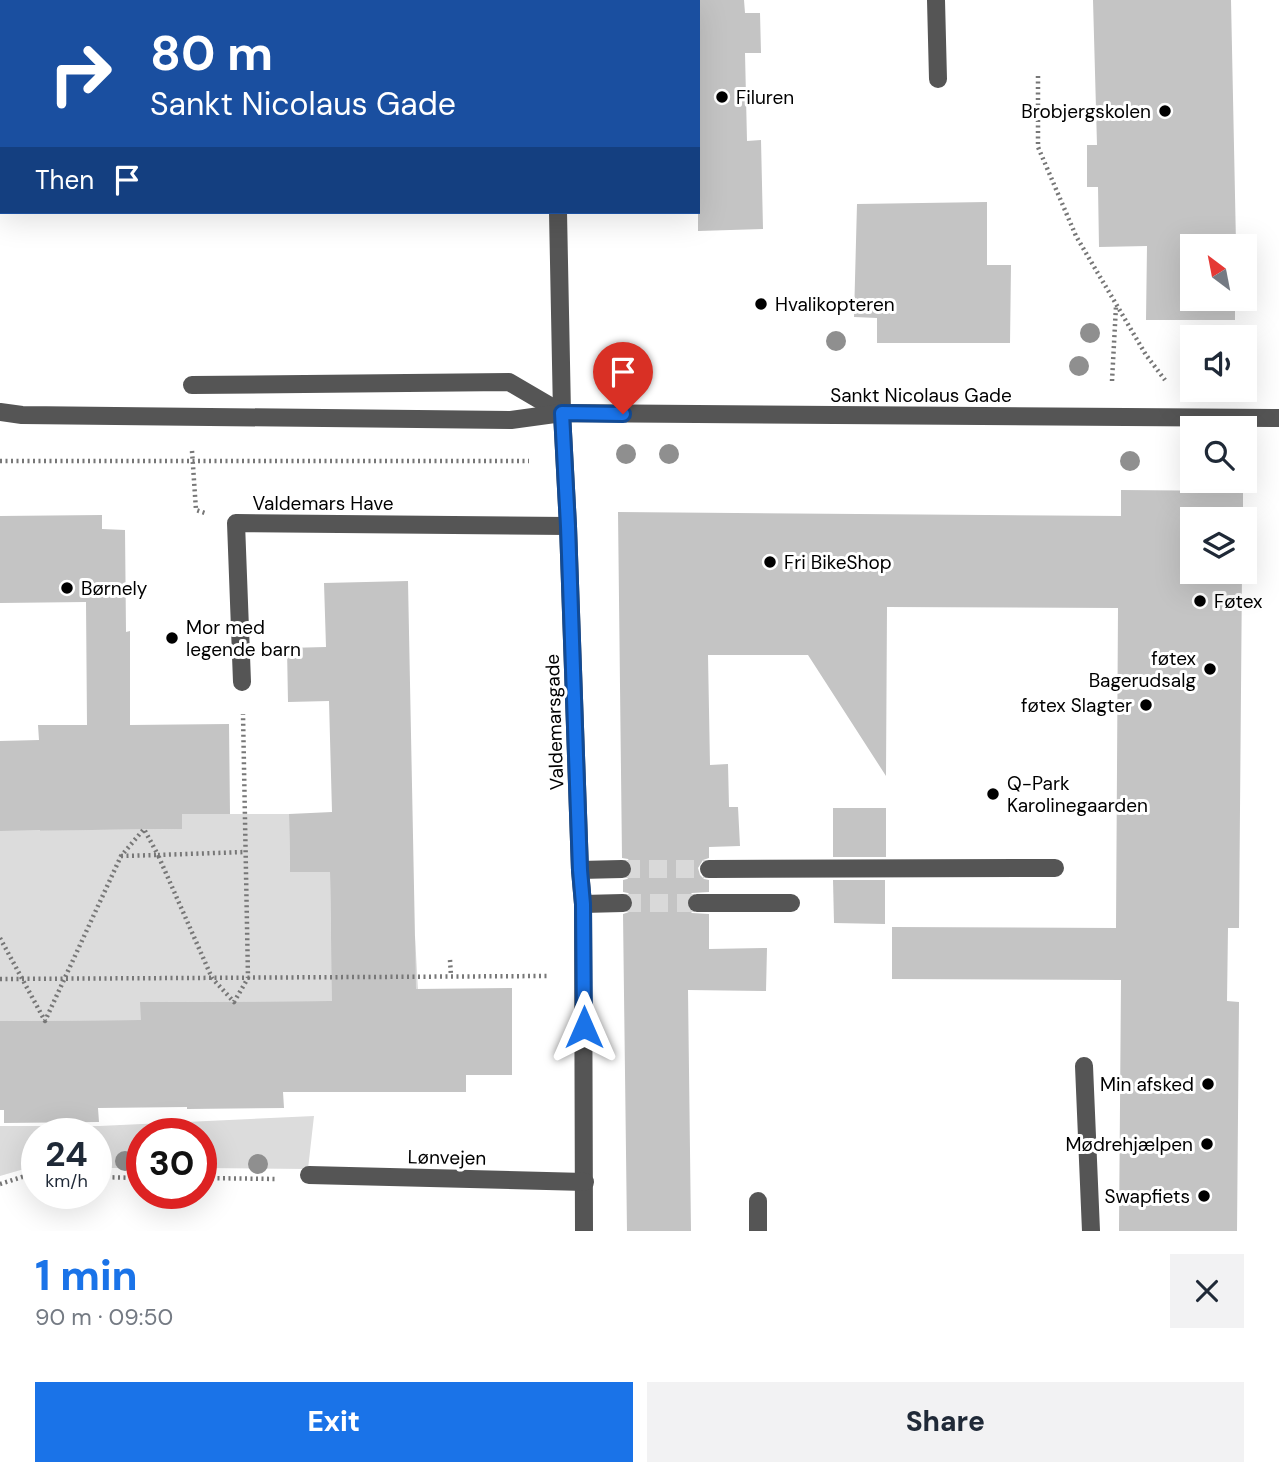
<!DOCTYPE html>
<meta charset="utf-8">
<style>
:root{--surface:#fff;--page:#f2f2f3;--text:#1f2937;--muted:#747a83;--accent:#1a73e8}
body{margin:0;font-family:"DM Sans",sans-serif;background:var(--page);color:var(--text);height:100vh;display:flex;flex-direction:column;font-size:26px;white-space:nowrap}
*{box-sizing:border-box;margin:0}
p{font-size:23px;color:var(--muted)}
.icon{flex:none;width:38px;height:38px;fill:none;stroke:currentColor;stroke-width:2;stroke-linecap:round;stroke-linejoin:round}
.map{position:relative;height:1231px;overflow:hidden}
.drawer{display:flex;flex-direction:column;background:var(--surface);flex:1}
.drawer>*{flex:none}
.guide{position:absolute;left:0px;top:0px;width:700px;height:214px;box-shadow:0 7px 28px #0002;background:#1a4fa0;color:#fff;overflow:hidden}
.needle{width:46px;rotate:328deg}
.controls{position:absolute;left:1180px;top:234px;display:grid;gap:14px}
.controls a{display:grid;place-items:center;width:77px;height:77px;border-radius:0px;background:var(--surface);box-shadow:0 7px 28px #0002;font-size:35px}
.speed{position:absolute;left:21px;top:1118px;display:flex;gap:14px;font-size:35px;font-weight:700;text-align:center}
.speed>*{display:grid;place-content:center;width:91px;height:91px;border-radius:50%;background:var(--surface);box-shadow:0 7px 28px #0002;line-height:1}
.speed small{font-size:18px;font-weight:400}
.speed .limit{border:10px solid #d22;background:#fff;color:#111}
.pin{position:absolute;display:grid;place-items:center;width:60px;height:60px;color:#fff;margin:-72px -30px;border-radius:50% 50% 50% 0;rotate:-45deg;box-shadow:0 0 7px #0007}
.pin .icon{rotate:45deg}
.me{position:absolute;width:77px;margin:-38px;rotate:0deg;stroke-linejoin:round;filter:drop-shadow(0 0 5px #0008)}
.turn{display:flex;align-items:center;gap:24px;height:147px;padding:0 35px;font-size:32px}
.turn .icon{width:91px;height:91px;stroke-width:2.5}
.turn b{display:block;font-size:49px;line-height:60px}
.then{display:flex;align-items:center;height:66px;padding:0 35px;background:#0003;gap:14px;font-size:26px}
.round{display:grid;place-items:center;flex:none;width:74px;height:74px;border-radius:0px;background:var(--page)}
.head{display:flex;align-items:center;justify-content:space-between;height:119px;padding:0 35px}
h1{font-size:42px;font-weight:800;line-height:52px;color:var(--accent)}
.button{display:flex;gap:14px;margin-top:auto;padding:14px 35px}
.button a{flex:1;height:80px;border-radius:0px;background:var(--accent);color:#fff;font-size:28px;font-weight:800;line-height:80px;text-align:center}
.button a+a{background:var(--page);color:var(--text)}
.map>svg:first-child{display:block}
.green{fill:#dcdcdc}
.building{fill:#c4c4c4}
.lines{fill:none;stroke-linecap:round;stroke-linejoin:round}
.minor-tunnel{stroke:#d9d9d9;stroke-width:18;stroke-dasharray:18 9;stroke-linecap:butt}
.path{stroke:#777;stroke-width:4.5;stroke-dasharray:2 3.5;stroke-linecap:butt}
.minor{stroke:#555;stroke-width:18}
.tree{fill:#8f8f8f}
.route-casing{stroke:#114b97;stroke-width:18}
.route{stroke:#1a73e8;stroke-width:12}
.poi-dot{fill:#000;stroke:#fff;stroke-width:2.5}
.labels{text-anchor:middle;stroke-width:6;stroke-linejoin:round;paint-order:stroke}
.poi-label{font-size:19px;fill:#000;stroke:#fff;text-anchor:start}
.street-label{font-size:19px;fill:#000;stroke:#fff}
</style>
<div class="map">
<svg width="1279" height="1231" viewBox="0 0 1279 1231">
<rect width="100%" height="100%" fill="#fff"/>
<!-- green -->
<g class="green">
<polygon points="182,814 289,814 290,872 330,872 331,938 415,936 418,989 332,1001 141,1002 141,1020 0,1021 0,831 40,831 40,817 88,830 181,829"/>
<polygon points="314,1116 308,1169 201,1168 201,1134 142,1134 142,1168 96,1168 96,1134 37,1134 37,1167 31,1167 0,1176 0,1126 99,1126"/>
</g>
<!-- building -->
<g class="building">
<polygon points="698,0 744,0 745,13 760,13 761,53 745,53 747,141 761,140 763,229 698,231"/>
<polygon points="1093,0 1231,0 1236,244 1235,247 1192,247 1192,299 1235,299 1235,320 1146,320 1147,246 1099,247 1098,187 1087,187 1087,145 1097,145"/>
<polygon points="987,202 987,265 1011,265 1010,343 877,343 877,318 854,317 857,204"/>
<polygon points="1121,490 1243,491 1243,520 1192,520 1192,572 1242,572 1239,928 1228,928 1227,1001 1239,1002 1237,1231 1119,1231 1121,980 892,979 892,927 1116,928 1118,608 887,607 886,776 808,655 708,655 710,765 728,764 729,807 738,807 740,846 709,847 709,858 703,860 698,868 700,875 704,879 709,880 709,892 692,893 688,897 686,904 688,909 692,913 709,914 709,949 767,948 766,991 688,990 691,1231 627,1231 623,914 629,912 634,903 632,897 628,893 623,892 623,880 627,879 632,875 633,868 628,859 622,858 618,512 1121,516"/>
<polygon points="102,515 102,529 125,530 126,632 130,631 130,725 229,724 230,814 182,814 182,829 0,831 0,741 39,740 38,725 87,725 86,602 0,603 0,516"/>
<polygon points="408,581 416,989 512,988 512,1075 466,1075 466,1092 283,1092 284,1108 187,1109 187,1107 98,1108 99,1122 4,1123 4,1110 0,1110 0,1021 141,1020 140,1002 332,1001 330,872 290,872 289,814 332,812 329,701 288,702 287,648 326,647 324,583"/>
<rect x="833" y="808" width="53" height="49"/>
<polygon points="833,880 885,880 885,924 834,923"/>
</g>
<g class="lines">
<!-- minor-tunnel -->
<g class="minor-tunnel">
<polyline points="622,869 709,869"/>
<polyline points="623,903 697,903"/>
</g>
<!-- path -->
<g class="path">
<polyline points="1038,76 1038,147 1076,236 1146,355 1165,380"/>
<polyline points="1112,381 1116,306"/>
<polyline points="192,451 196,510 205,513"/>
<polyline points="0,461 529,461"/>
<polyline points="121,856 158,855 212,978 234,1002 248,978 243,714"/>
<polyline points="0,938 45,1021 121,856 144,829 158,855 245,852"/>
<polyline points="450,960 451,976"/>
<polyline points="0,979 547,976"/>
<polyline points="96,1177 142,1178"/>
<polyline points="201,1178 277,1179"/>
<polyline points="0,1184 22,1177 37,1177"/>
</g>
<!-- minor -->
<g class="minor">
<polyline points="554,0 554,2"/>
<polyline points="936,0 938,79"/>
<polyline points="558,212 562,413 568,526 580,870 583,904 584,1231"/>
<polyline points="192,385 509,382 562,413"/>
<polyline points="0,412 22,415 511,420 562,413 1279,418"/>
<polyline points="242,682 236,523 568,526"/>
<polyline points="709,869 1055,868"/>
<polyline points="580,870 622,869"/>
<polyline points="697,903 791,903"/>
<polyline points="583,904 623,903"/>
<polyline points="1084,1066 1091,1231"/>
<polyline points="309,1175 585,1182"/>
<polyline points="758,1231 758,1201"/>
</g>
</g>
<!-- trees -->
<g class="tree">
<circle cx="1090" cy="333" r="10"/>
<circle cx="836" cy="341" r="10"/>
<circle cx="1079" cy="366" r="10"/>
<circle cx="626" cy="454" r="10"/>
<circle cx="669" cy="454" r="10"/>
<circle cx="1130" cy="461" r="10"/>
<circle cx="125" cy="1161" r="10"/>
<circle cx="258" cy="1164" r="10"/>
</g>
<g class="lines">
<!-- route casing -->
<g class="route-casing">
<polyline id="route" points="584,1027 583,904 580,870 568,526 562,413 623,414"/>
</g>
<!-- route -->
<use href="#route" class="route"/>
</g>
<!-- markers -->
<g class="poi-dot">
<circle cx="722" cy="97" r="7"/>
<circle cx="1165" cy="111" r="7"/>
<circle cx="761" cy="304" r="7"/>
<circle cx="770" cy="562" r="7"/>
<circle cx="67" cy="588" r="7"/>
<circle cx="1200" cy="601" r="7"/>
<circle cx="172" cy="638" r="7"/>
<circle cx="1210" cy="669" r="7"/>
<circle cx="1146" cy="705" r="7"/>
<circle cx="993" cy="794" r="7"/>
<circle cx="1208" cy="1084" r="7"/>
<circle cx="1207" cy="1144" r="7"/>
<circle cx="1204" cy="1196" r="7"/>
</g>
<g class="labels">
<!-- poi labels -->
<g class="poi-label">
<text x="736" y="104">Filuren</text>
<text x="1151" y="118" text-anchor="end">Brobjergskolen</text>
<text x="775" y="311">Hvalikopteren</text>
<text x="784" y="569">Fri BikeShop</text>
<text x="81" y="595">Børnely</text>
<text x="1214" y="608">Føtex</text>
<text x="186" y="634">Mor med<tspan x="186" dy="22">legende barn</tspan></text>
<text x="1196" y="665" text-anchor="end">føtex<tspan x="1196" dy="22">Bagerudsalg</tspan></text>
<text x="1132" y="712" text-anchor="end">føtex Slagter</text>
<text x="1007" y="790">Q-Park<tspan x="1007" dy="22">Karolinegaarden</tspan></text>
<text x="1194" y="1091" text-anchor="end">Min afsked</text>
<text x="1193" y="1151" text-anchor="end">Mødrehjælpen</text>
<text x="1190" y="1203" text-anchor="end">Swapfiets</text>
</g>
<!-- street labels -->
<g class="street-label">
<text x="921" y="402">Sankt Nicolaus Gade</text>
<text x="323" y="510">Valdemars Have</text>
<text transform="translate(554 722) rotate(-92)" y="7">Valdemarsgade</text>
<text transform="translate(447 1157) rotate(1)" y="7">Lønvejen</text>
</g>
</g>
</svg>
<div class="controls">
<a><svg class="needle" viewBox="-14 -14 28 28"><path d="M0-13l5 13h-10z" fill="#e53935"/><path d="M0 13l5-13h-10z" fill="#747a83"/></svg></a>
<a><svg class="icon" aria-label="sound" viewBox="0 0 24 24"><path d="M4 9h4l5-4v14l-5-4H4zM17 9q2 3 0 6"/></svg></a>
<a><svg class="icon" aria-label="search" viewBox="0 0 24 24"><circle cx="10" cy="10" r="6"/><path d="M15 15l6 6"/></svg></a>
<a><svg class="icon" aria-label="layers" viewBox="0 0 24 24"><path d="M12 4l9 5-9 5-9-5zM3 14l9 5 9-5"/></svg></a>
</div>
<div class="speed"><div>24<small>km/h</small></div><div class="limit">30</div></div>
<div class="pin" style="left:623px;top:414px;background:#d93025"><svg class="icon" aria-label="arrive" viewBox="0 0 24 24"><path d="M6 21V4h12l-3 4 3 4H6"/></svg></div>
<svg class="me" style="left:584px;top:1027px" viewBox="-20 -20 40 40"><path d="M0-17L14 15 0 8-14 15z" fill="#1a73e8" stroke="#fff" stroke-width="4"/></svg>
<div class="guide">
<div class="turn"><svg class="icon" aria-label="right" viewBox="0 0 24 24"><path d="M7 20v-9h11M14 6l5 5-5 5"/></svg><div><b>80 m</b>Sankt Nicolaus Gade</div></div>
<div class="then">Then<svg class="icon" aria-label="arrive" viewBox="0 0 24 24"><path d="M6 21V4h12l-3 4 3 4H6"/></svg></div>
</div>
</div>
<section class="drawer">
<div class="head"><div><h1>1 min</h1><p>90 m · 09:50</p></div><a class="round"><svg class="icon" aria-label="close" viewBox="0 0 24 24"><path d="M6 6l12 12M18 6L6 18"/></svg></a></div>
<div class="button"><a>Exit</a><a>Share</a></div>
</section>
